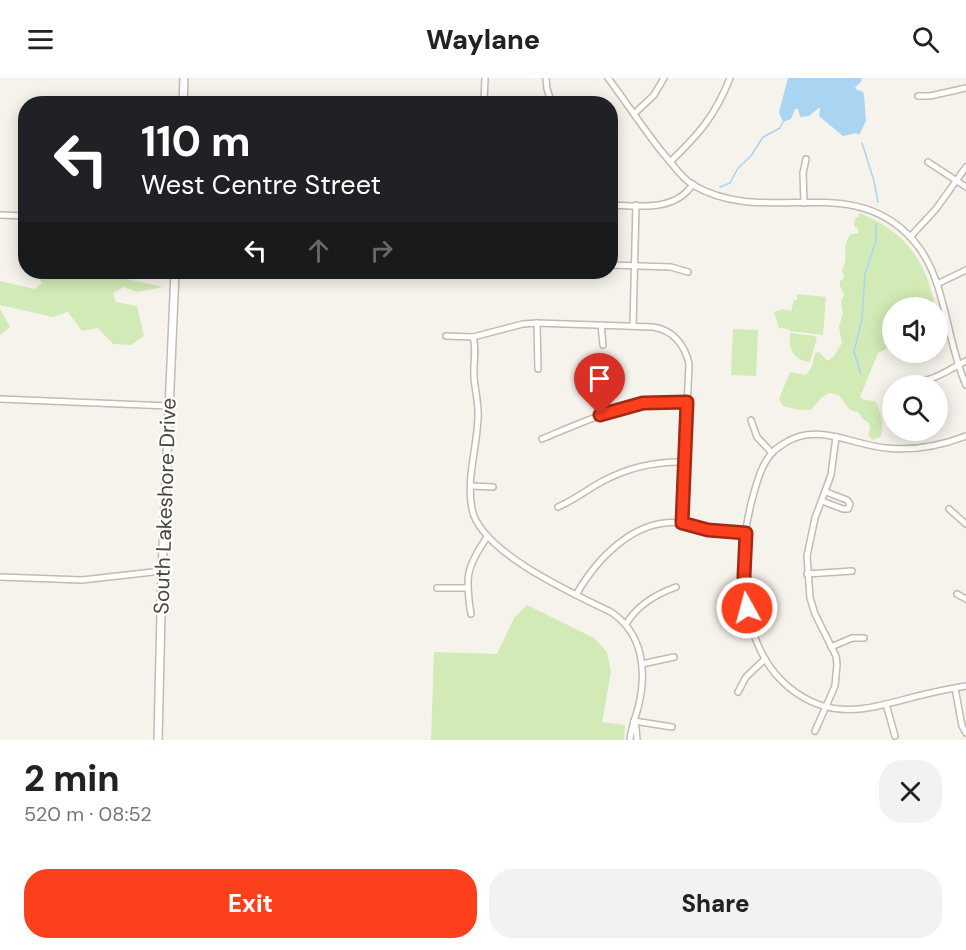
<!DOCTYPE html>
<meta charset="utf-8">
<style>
:root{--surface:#fff;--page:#f2f2f2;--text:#222;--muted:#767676;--accent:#fc3f1d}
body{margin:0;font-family:"DM Sans",sans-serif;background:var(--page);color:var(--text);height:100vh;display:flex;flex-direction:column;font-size:22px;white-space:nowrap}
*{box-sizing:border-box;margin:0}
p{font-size:20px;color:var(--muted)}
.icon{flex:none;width:33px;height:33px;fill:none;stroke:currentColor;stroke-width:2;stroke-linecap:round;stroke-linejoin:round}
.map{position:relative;height:662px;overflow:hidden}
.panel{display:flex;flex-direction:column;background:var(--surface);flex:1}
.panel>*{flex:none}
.guide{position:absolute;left:18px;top:18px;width:600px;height:183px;border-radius:24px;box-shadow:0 3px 15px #0003;background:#202124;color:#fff;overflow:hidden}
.controls{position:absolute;left:882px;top:219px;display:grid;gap:12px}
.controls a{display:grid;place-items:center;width:66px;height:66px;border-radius:50%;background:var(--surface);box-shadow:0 3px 15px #0003;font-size:30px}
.pin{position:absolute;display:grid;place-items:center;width:51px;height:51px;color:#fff;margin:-62px -26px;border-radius:50% 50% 50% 0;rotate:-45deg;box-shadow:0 0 6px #0007}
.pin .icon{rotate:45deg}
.me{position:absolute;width:66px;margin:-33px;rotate:353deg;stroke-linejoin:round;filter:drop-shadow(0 0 4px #0008)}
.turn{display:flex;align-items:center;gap:21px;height:126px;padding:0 24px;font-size:27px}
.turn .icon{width:78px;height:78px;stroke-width:2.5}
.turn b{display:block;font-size:42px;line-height:51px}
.lanes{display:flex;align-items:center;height:57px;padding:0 24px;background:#0003;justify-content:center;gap:30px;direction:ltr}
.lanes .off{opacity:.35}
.round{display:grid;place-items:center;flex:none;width:63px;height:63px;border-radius:24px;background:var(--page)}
.head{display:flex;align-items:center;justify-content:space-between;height:102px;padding:0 24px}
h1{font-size:36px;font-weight:800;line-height:45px}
.cta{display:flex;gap:12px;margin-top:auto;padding:12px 24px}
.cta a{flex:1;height:69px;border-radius:24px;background:var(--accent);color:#fff;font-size:24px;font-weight:800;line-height:69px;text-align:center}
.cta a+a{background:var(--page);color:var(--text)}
header{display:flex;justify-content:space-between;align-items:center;height:78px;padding:0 24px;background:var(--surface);font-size:27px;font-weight:800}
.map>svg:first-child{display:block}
.green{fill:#d2eab5}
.water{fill:#a9d4f2}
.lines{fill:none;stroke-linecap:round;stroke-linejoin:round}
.stream{stroke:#a9d4f2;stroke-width:1.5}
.minor-casing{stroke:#c2bbae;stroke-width:8}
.tertiary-casing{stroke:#c2bbae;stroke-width:10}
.minor{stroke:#fff;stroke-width:5}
.tertiary{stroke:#fff;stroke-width:7}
.route-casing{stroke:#a42913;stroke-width:15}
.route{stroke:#fc3f1d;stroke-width:10}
.labels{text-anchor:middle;stroke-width:4.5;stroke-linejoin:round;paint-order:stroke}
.street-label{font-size:21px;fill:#4b4439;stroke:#fff}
</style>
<header><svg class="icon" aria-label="menu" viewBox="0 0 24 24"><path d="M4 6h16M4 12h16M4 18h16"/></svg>Waylane<svg class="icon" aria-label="search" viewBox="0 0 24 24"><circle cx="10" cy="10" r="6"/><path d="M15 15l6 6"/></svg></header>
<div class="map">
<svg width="966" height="662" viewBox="0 0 966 662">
<rect width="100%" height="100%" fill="#f6f3ec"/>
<!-- green -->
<g class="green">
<path d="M859,135c43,17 65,43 75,89l-24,5 -18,1v38l-14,7 -18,44 4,3 11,1c6,10 9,24 6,35l-8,4 -5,-5 2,-7 -1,-5 -6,-4 -5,-7 -8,-2 -11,-15 -10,-2 -8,5 -10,12c-11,0 -18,-1 -28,-4l-4,-7 11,-27 16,3 6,-9 3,-13 4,-1 9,9 6,-5 8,-13 -3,-16 4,-14 -2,-12 3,-6 -4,-9v-5l4,-3 -2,-8c8,-16 -2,-18 8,-35l8,-2v-4l-4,-3 1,-8 4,-1z"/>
<polygon points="34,194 95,194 163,209 137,214 124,209 113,215 116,224 137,228 144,258 131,267 113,266 98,250 82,253 68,234 53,239 0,227 0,203 35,211 42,205"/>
<polygon points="797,216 826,219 823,257 790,253 789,251 779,250 774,234 783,231 791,233 794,222 797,222"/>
<polygon points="0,231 10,249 0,257"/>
<polygon points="733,251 758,252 756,298 731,297"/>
<path d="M790,255l25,3 2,2 -7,24c-16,-1 -22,-13 -20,-29z"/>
<polygon points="527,527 594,560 607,574 611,594 602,644 625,647 624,662 431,662 434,574 497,576 514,540"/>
</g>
<!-- water -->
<polygon class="water" points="788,0 862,0 861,4 855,9 857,12 862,13 864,16 866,43 859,57 856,55 843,58 819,38 820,29 809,38 800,39 798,31 795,31 791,41 783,44 779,34"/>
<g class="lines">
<!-- stream -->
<g class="stream">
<polyline points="862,65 874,103 878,124"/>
<polyline points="720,109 730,105 738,90 751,78 763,59 780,50 783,44"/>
<polyline points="861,296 854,274 862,241 865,196 876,163 876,147"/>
</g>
<!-- minor casing -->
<g class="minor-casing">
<g id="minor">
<polyline points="546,0 547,11 552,26"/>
<path d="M608,0c18,24 35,50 54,74 10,11 18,25 31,33 73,43 158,-15 220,55 34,38 32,99 53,145"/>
<polyline points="918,18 930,18 966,10"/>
<polyline points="484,26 485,0"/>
<polyline points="634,36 654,17 664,0"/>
<path d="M670,84c29,-28 45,-46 60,-84"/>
<polyline points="928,84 966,109"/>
<polyline points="804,125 803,95 806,81"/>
<path d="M610,127c29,1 65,7 83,-21"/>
<polyline points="0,137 26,138"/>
<polyline points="910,159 936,131 966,89"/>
<polyline points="610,187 671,189 688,194"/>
<polyline points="937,206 966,192"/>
<polyline points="537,245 538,291"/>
<polyline points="601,247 603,267"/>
<polyline points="633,248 636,127"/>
<path d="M446,258l27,1 50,-13 14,-1 116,4c20,3 32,18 36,37l-7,159"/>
<path d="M473,259c4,13 0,26 1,40 1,14 5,27 4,41 -1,30 -12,61 -6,91 8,43 102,85 139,103 33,22 36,61 27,96 -3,11 -7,20 -8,32"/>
<path d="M908,304c24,1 38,-11 58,-21"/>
<polyline points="0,321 169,328"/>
<polyline points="751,342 757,359 772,375"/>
<path d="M966,358c-26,10 -52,15 -80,12 -34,-3 -69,-26 -101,-5 -5,3 -11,7 -14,11 -10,12 -14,28 -18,42 -14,51 -15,116 12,163 12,21 32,38 55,46 36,12 70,-3 106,-11 13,-3 27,-6 40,-8"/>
<path d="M542,361c52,-22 87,-39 145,-37"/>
<polyline points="471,408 493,409"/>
<polyline points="822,423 843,431 848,431 850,426 847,422 826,414"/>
<path d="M558,429c16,-7 30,-18 45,-26 26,-14 54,-20 83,-19"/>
<polyline points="949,431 966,446"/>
<polyline points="807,496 852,493"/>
<polyline points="0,499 82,502 162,493"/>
<polyline points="437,510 467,510"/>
<polyline points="957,516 966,521"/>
<path d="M576,517c21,-37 59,-77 105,-72 10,1 18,5 27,7 13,2 25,2 37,3"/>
<path d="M471,536c-6,-37 -5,-46 16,-77"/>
<path d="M626,546c11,-18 30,-30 50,-37"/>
<polyline points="831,569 852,560 864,560"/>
<polyline points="642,586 674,579"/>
<polyline points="955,610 962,648 966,655"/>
<polyline points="738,614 746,599 765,581"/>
<polyline points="886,626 895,658"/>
<polyline points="634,643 672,649"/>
<polyline points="634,643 636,650 637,662"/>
<polyline points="815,653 835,608 837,586 836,578 815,536 810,520 807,478 815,440 831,397 836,359"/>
</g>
</g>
<!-- tertiary casing -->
<g class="tertiary-casing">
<g id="tertiary">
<polyline points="183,26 184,0"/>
<polyline points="158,662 162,493 175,194"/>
</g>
</g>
<!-- minor -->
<use href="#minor" class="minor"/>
<!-- tertiary -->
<use href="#tertiary" class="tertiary"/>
</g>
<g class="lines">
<!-- route casing -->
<g class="route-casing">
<polyline id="route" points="600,337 643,325 687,324 682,445 708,452 746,455 744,498 747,530"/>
</g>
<!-- route -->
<use href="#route" class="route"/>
</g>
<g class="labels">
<!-- street labels -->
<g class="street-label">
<text transform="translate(165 428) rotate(-88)" y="7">South Lakeshore Drive</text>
</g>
</g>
</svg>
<div class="controls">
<a><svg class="icon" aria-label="sound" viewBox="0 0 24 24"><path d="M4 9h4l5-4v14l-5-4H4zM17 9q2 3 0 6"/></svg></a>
<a><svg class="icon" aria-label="search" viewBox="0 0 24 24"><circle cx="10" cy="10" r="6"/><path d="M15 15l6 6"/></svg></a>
</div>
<div class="pin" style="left:600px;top:337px;background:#d93025"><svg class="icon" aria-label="arrive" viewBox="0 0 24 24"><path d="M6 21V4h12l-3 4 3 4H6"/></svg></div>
<svg class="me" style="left:747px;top:530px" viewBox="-20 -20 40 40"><circle r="17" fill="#fc3f1d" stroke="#fff" stroke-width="3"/><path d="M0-11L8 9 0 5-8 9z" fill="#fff"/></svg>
<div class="guide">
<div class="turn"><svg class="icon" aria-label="left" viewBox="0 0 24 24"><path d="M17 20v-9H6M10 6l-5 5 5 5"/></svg><div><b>110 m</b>West Centre Street</div></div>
<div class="lanes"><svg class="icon" aria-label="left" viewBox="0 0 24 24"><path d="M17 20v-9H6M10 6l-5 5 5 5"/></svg><svg class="icon off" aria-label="ahead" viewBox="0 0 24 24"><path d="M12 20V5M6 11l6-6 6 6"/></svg><svg class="icon off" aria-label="right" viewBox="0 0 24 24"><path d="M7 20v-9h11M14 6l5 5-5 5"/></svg></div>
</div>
</div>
<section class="panel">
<div class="head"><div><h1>2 min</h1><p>520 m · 08:52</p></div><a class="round"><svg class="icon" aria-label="close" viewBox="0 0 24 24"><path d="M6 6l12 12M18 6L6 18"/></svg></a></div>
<div class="cta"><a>Exit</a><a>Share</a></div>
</section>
